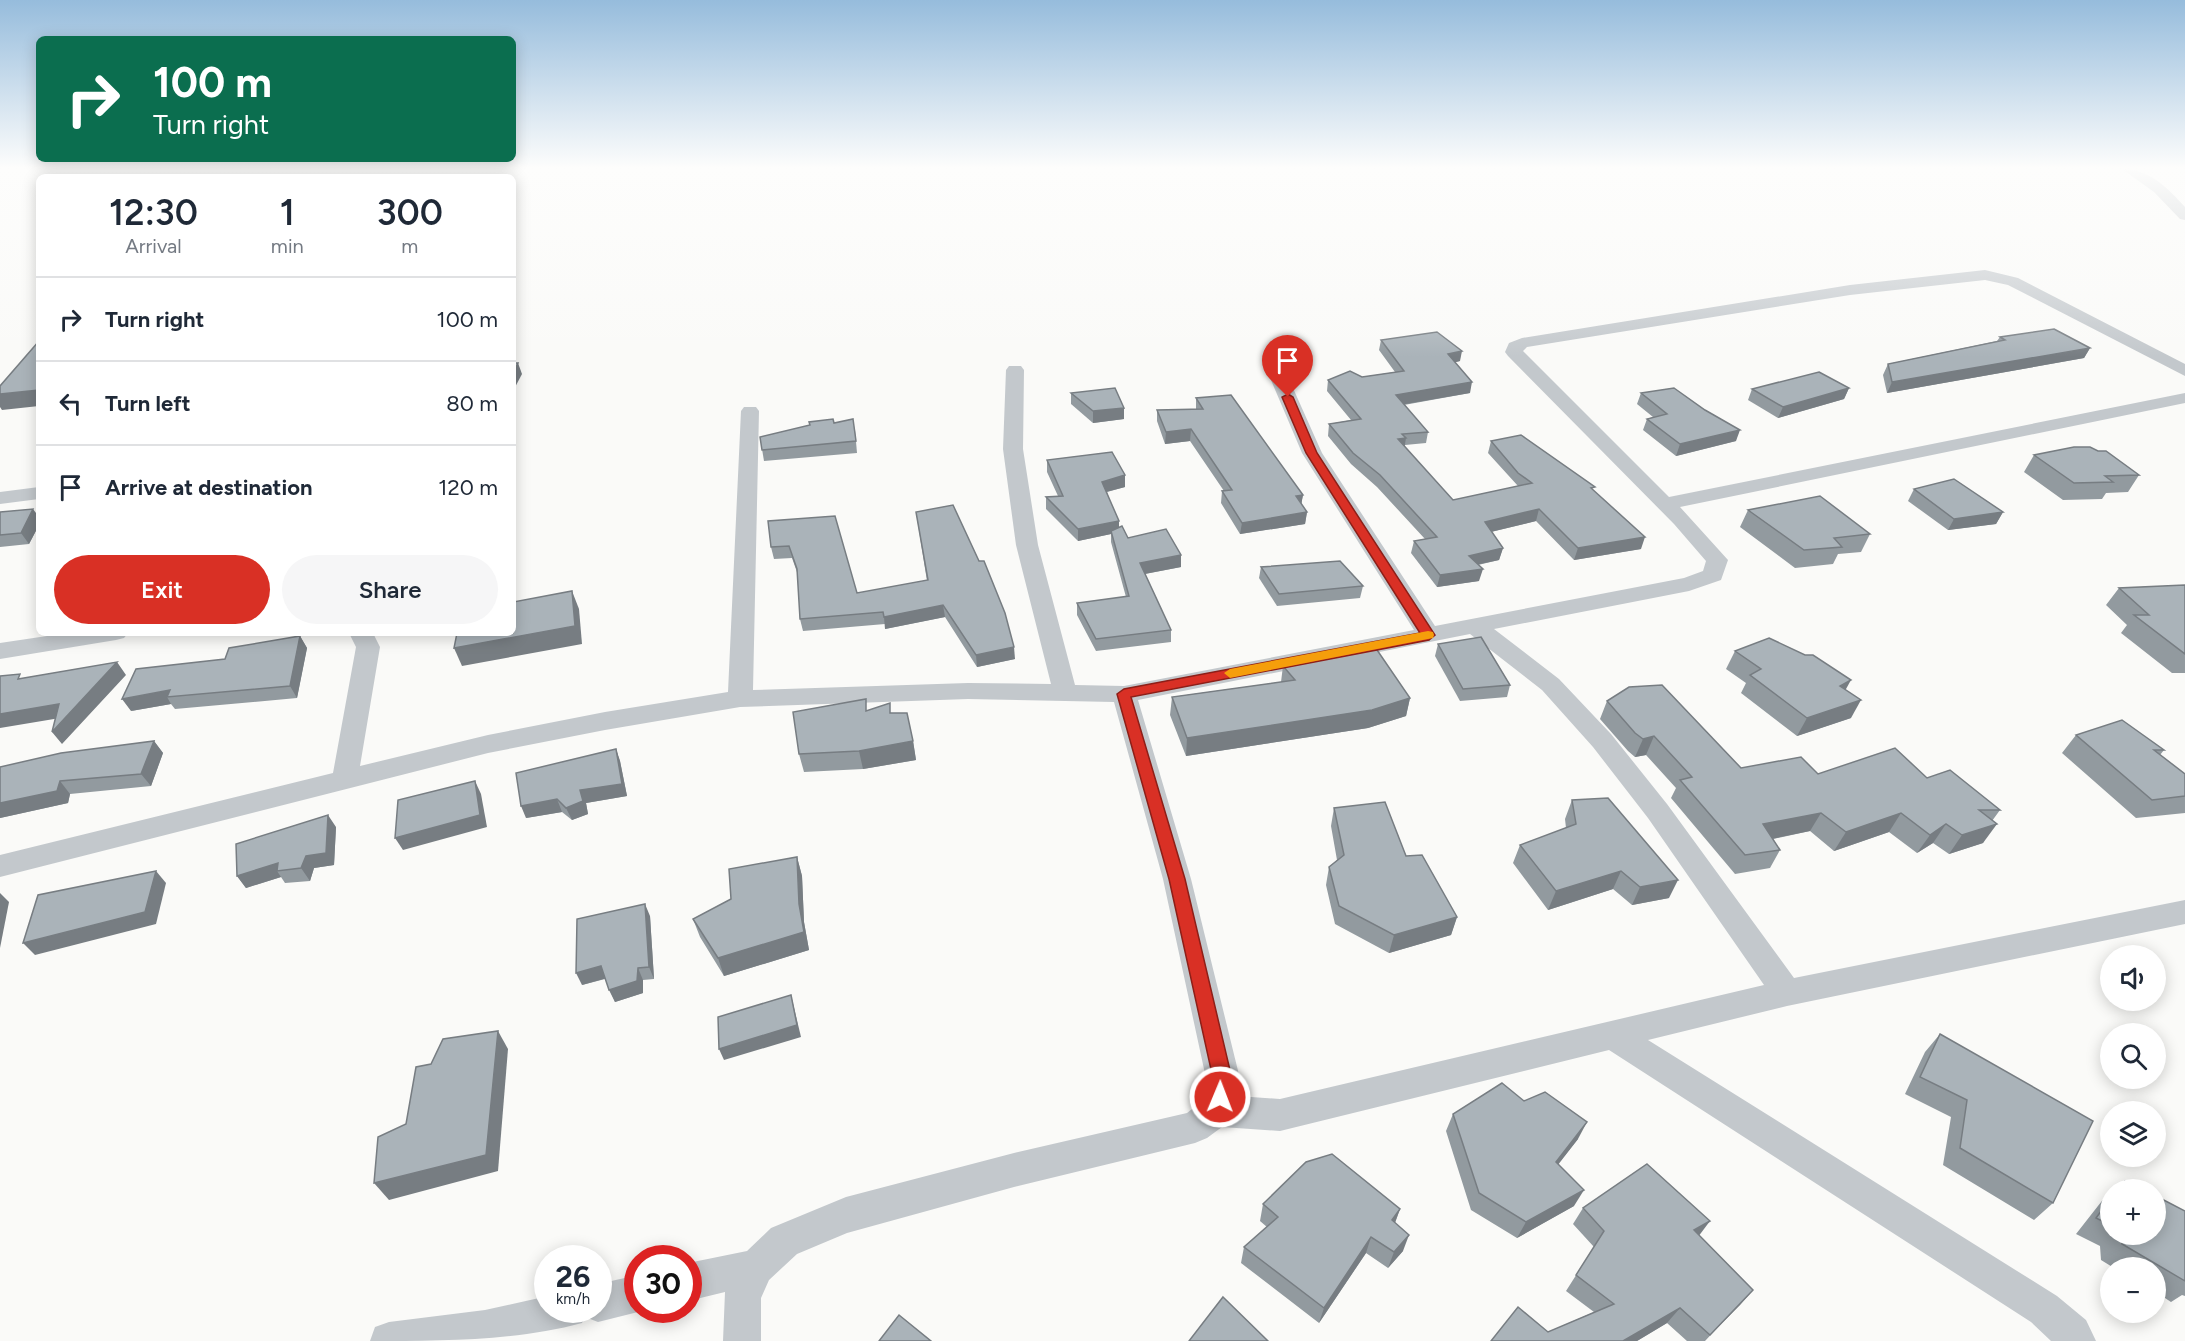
<!DOCTYPE html>
<meta charset="utf-8">
<style>
:root{--surface:#fff;--page:#f6f6f7;--text:#1f2937;--muted:#747a83;--line:#e0e1e3;--accent:#d93025}
body{margin:0;font-family:Figtree,sans-serif;background:var(--page);color:var(--text);height:100vh;display:flex;flex-direction:column;font-size:22px;white-space:nowrap}
*{box-sizing:border-box;margin:0}
p{font-size:20px;color:var(--muted)}
.icon{flex:none;width:33px;height:33px;fill:none;stroke:currentColor;stroke-width:2;stroke-linecap:round;stroke-linejoin:round}
.map{position:relative;flex:1;overflow:hidden}
.sheet{position:absolute;left:36px;top:174px;width:480px;height:462px;display:flex;flex-direction:column;background:var(--surface);border-radius:9px;box-shadow:0 3px 15px #0003}
.sheet>*{flex:none}
.guide{position:absolute;left:36px;top:36px;width:480px;height:126px;border-radius:9px;box-shadow:0 3px 15px #0003;background:#0b6e4f;color:#fff;overflow:hidden}
.buttons{position:absolute;left:2100px;top:945px;display:grid;gap:12px}
.buttons a{display:grid;place-items:center;width:66px;height:66px;border-radius:50%;background:var(--surface);box-shadow:0 3px 15px #0003;font-size:30px}
.speed{position:absolute;left:534px;top:1245px;display:flex;gap:12px;font-size:30px;font-weight:700;text-align:center}
.speed>*{display:grid;place-content:center;width:78px;height:78px;border-radius:50%;background:var(--surface);box-shadow:0 3px 15px #0003;line-height:1}
.speed small{font-size:15px;font-weight:400}
.speed .limit{border:9px solid #d22;background:#fff;color:#111}
.pin{position:absolute;display:grid;place-items:center;width:51px;height:51px;color:#fff;margin:-62px -26px;border-radius:50% 50% 50% 0;rotate:-45deg;box-shadow:0 0 6px #0007}
.pin .icon{rotate:45deg}
.me{position:absolute;width:66px;margin:-33px;rotate:1deg;stroke-linejoin:round;filter:drop-shadow(0 0 4px #0008)}
.turn{display:flex;align-items:center;gap:21px;height:126px;padding:0 18px;font-size:27px}
.turn .icon{width:78px;height:78px;stroke-width:2.5}
.turn b{display:block;font-size:42px;line-height:51px}
.eta{display:flex;justify-content:space-evenly;align-items:center;height:102px;text-align:center}
.eta b{font-size:36px;font-weight:600;line-height:42px}
.cta{display:flex;gap:12px;margin-top:auto;padding:12px 18px}
.cta a{flex:1;height:69px;border-radius:36px;background:var(--accent);color:#fff;font-size:24px;font-weight:600;line-height:69px;text-align:center}
.cta a+a{background:var(--page);color:var(--text)}
ul{padding:0;list-style:none}
li{display:flex;align-items:center;gap:18px;height:84px;padding:0 18px;border-top:2px solid var(--line)}
li div{flex:1}
li b{display:block;font-size:22px}
li em{font-style:normal}
.map>svg:first-child{display:block}
.lines{fill:none;stroke-linecap:round;stroke-linejoin:round}
.street{fill:#c3c8cc;fill-rule:evenodd}
.wall{fill:#929a9f}
.shaded-wall{fill:#777d82}
.building{fill:#aab3b9;stroke:#777d82;stroke-width:1.5}
.route{fill:#d93025;stroke:#8d1f18;stroke-width:1.5}
.slow{fill:#f59e0b}
</style>
<div class="map">
<svg width="2185" height="1341" viewBox="0 0 2185 1341">
<rect width="100%" height="100%" fill="#fafaf8"/>
<g class="lines">
<!-- street -->
<g class="street">
<path d="M2122,169c27,0 45,18 63,38v13l-5,-1 -26,-27z"/>
<path d="M1985,270l33,8 167,86v12l-177,-91 -23,-5 -135,15 -323,52 -4,4 146,146 516,-104v10l-505,104 48,53 -7,20 -32,11 -195,38 65,50 52,55 56,70 127,174 391,-78v24l-398,82 -139,34 409,256 29,24 10,21h-45l-20,-19 -422,-272 -329,81 -58,-4 -15,11 -12,5 -181,44 -167,46 -50,21 -28,26 -8,18v43h-38l2,-49 -37,9v-38l59,-12 24,-23 75,-31 168,-44 173,-40 15,-12 5,-18 -44,-204 -49,-177 -146,-3 -228,8 -135,23 -117,23 -488,124v-22l333,-82 23,-126 -7,-14h24l7,14 -20,119 128,-31 117,-23 123,-20 13,-281 3,-4h12l3,4 -6,279 215,-7 83,1 -35,-139 -13,-96 3,-79 3,-4h12l3,4 -1,79 15,96 37,140 49,1 290,-56 -112,-177 -40,-94 3,-4h12l3,4 42,94 113,173 249,-48 19,-7 3,-10 -32,-37 -166,-168 -3,-4 4,-9 13,-5 328,-53zM1470,634l72,56 51,57 55,71 116,167 -484,114 -43,-3 4,-13 -50,-204 -53,-179z"/>
<polygon points="39,487 39,499 0,504 0,492"/>
<polygon points="67,633 128,633 124,638 116,640 0,659 0,643"/>
<path d="M638,1275v35h8l-48,12 -13,-5 -3,6c-66,18 -142,18 -212,18l5,-14 14,-5 96,-12 63,-14v14h50v-26z"/>
</g>
</g>
<!-- wall -->
<g class="wall">
<polygon points="2000,337 2090,348 2084,358 1887,393 1883,375 1888,364 1997,341"/>
<polygon points="1381,340 1460,361 1455,362 1470,393 1404,405 1428,432 1426,443 1405,445 1405,447 1453,500 1518,486 1488,453 1491,441 1594,491 1641,549 1574,560 1536,521 1491,532 1503,548 1499,560 1478,565 1479,581 1437,587 1411,553 1414,541 1425,539 1377,487 1351,464 1328,436 1329,424 1351,420 1327,391 1328,380 1362,377 1395,372 1379,350"/>
<polygon points="1849,388 1844,399 1778,418 1748,400 1752,389"/>
<polygon points="1071,393 1124,408 1124,419 1093,423 1071,404"/>
<polygon points="1641,393 1736,441 1676,456 1643,430 1647,419 1653,417 1637,404"/>
<polygon points="1196,398 1303,495 1301,504 1307,512 1305,524 1240,534 1221,503 1222,491 1224,491 1190,441 1165,444 1157,421 1157,410 1196,409"/>
<polygon points="834,423 855,430 857,453 764,461 760,437"/>
<polygon points="2034,455 2139,475 2128,492 2106,493 2102,499 2063,500 2024,472"/>
<polygon points="1047,460 1125,487 1107,492 1119,528 1128,538 1181,567 1145,574 1171,630 1171,642 1096,651 1077,615 1077,603 1126,597 1111,542 1111,534 1078,541 1046,509 1046,497 1058,496 1047,472"/>
<polygon points="1914,489 2003,512 1996,524 1948,530 1908,501"/>
<polygon points="1748,510 1870,534 1861,552 1838,554 1833,564 1795,568 1740,527"/>
<polygon points="0,512 39,525 29,544 0,547"/>
<polygon points="916,512 1015,659 977,667 945,617 885,629 885,624 803,631 800,619 798,575 792,558 774,559 771,547 768,521 857,593 927,581"/>
<polygon points="1261,567 1363,586 1360,598 1277,606 1259,578"/>
<polygon points="2185,585 2185,673 2172,673 2121,633 2127,625 2106,605 2119,588"/>
<polygon points="300,636 307,648 297,698 175,709 171,704 131,711 225,659"/>
<polygon points="1438,644 1510,685 1507,697 1460,701 1435,656"/>
<polygon points="1735,651 1851,718 1797,736 1741,693 1746,683 1726,669"/>
<polygon points="1326,658 1410,698 1406,716 1368,728 1186,756 1170,715 1172,697 1281,682 1283,666"/>
<polygon points="1607,701 1741,768 1818,774 1927,778 2000,810 1992,821 1983,843 1949,854 1933,843 1917,853 1889,832 1834,851 1810,831 1773,839 1780,850 1770,868 1735,874 1671,798 1676,788 1646,755 1635,757 1628,751 1600,719"/>
<polygon points="868,710 892,713 913,741 916,760 863,769 804,772 799,754"/>
<polygon points="2076,735 2164,750 2160,755 2185,796 2185,813 2136,818 2062,753"/>
<polygon points="154,741 163,753 151,786 70,794 68,803 0,818 0,767"/>
<polygon points="616,749 620,761 627,796 586,803 588,814 572,820 562,812 526,818"/>
<polygon points="1572,800 1669,898 1632,905 1613,889 1548,910 1513,863 1520,845 1566,828 1565,819"/>
<polygon points="1334,808 1406,856 1457,917 1451,935 1389,953 1335,924 1326,885 1329,867 1337,860 1331,826"/>
<polygon points="336,827 334,865 314,868 310,881 285,883 281,877 246,888 237,876"/>
<polygon points="797,857 802,876 804,922 809,950 724,976 700,937 693,919 731,899"/>
<polygon points="650,916 654,979 643,980 643,993 615,1002 605,979 582,985"/>
<polygon points="1940,1034 2053,1203 2034,1220 1943,1165 1951,1117 1905,1094 1925,1052"/>
<polygon points="1524,1101 1578,1139 1558,1164 1574,1206 1517,1238 1471,1210 1446,1131 1453,1114"/>
<polygon points="2110,1193 2110,1234 2156,1234 2185,1211 2185,1296 2182,1295 2171,1302 2156,1292 2156,1268 2114,1268 2101,1260 2100,1246 2076,1234 2105,1197"/>
<polygon points="1263,1204 1400,1209 1395,1223 1403,1251 1388,1268 1366,1253 1319,1323 1241,1263 1244,1247 1267,1227 1260,1221"/>
<polygon points="1583,1208 1699,1235 1753,1290 1705,1341 1687,1341 1667,1323 1637,1341 1491,1341 1548,1332 1594,1312 1566,1291 1594,1247 1573,1224"/>
</g>
<!-- shaded-wall -->
<g class="shaded-wall">
<polygon points="2090,348 2084,358 1887,393 1892,382"/>
<polygon points="1462,351 1460,361 1445,365 1448,354"/>
<polygon points="518,363 522,374 513,391 513,373"/>
<polygon points="1472,382 1470,393 1394,406 1396,395"/>
<polygon points="1849,388 1844,399 1778,418 1783,407"/>
<polygon points="39,390 39,406 2,410 0,407 0,394"/>
<polygon points="1124,408 1124,419 1093,423 1093,411"/>
<polygon points="1191,429 1190,441 1165,444 1166,432"/>
<polygon points="1740,430 1736,441 1676,456 1680,444"/>
<polygon points="1406,438 1404,450 1398,439"/>
<polygon points="1125,475 1125,487 1102,493 1102,482"/>
<polygon points="1303,495 1301,506 1296,496"/>
<polygon points="33,509 39,517 39,526 39,525 29,544 21,533"/>
<polygon points="1539,509 1536,521 1482,534 1485,522"/>
<polygon points="1307,512 1305,524 1240,534 1242,523"/>
<polygon points="2003,512 1996,524 1948,530 1954,519"/>
<polygon points="1119,521 1119,532 1111,531 1111,534 1078,541 1078,529"/>
<polygon points="1645,537 1641,549 1574,560 1578,548"/>
<polygon points="1503,548 1499,560 1466,567 1469,556"/>
<polygon points="1181,555 1181,567 1139,575 1140,563"/>
<polygon points="1483,569 1479,581 1437,587 1440,575"/>
<polygon points="572,591 579,609 582,644 462,666 454,648"/>
<polygon points="943,605 945,617 885,629 884,617"/>
<polygon points="300,636 307,648 297,698 290,686"/>
<polygon points="1014,647 1015,659 977,667 976,655"/>
<polygon points="117,662 126,675 62,744 52,732 66,717 0,728 0,714"/>
<polygon points="1851,680 1841,698 1840,686"/>
<polygon points="170,690 167,697 171,704 131,711 122,699"/>
<polygon points="1410,698 1406,716 1368,728 1186,756 1187,738"/>
<polygon points="1861,700 1851,718 1797,736 1807,718"/>
<polygon points="1654,736 1646,755 1635,757 1643,739"/>
<polygon points="154,741 163,753 151,786 141,774"/>
<polygon points="913,741 916,760 863,769 859,751"/>
<polygon points="616,749 620,761 627,796 586,803 588,814 572,820 566,808"/>
<polygon points="60,781 70,794 68,803 0,818 0,803"/>
<polygon points="475,781 481,794 487,827 403,850 395,838"/>
<polygon points="557,799 562,812 526,818 521,806"/>
<polygon points="1821,813 1810,831 1752,843 1763,824"/>
<polygon points="1901,813 1889,832 1834,851 1846,832"/>
<polygon points="328,815 336,827 334,865 314,868 310,881 301,868 306,856"/>
<polygon points="1946,824 1933,843 1917,853 1930,835"/>
<polygon points="1997,824 1983,843 1949,854 1962,835"/>
<polygon points="797,857 802,876 804,922 809,950 724,976 718,958 799,904"/>
<polygon points="278,863 277,871 281,877 246,888 237,876"/>
<polygon points="156,871 166,883 156,924 35,955 23,943"/>
<polygon points="1621,871 1613,889 1548,910 1556,891"/>
<polygon points="1678,880 1669,898 1632,905 1640,887"/>
<polygon points="0,893 9,902 0,948"/>
<polygon points="645,904 650,916 654,979 649,967"/>
<polygon points="1457,917 1451,935 1389,953 1394,935"/>
<polygon points="601,966 607,978 582,985 576,973"/>
<polygon points="638,968 643,980 643,993 615,1002 609,990"/>
<polygon points="791,995 801,1037 724,1060 719,1049"/>
<polygon points="498,1031 508,1049 498,1171 389,1200 374,1183"/>
<polygon points="1587,1122 1578,1139 1547,1179 1556,1162"/>
<polygon points="1584,1190 1574,1206 1517,1238 1526,1222"/>
<polygon points="1400,1209 1394,1225 1392,1220"/>
<polygon points="1710,1221 1698,1237 1694,1230"/>
<polygon points="1409,1235 1403,1251 1388,1268 1394,1252"/>
<polygon points="1371,1237 1366,1253 1319,1323 1324,1308"/>
<polygon points="1753,1290 1740,1305 1704,1341 1710,1335"/>
<polygon points="1680,1308 1667,1323 1637,1341 1623,1341"/>
</g>
<!-- building -->
<g class="building">
<polygon points="2054,329 2090,348 1892,382 1888,364 2005,340 2000,337"/>
<polygon points="1437,332 1462,351 1448,354 1472,382 1396,395 1428,432 1402,434 1406,438 1398,439 1453,500 1532,483 1518,473 1491,441 1521,435 1595,487 1591,488 1645,537 1578,548 1539,509 1485,522 1503,548 1469,556 1483,569 1440,575 1414,541 1437,537 1380,475 1353,453 1329,424 1361,419 1328,380 1350,371 1362,377 1404,371 1381,340"/>
<polygon points="39,341 39,390 0,394 0,386"/>
<polygon points="513,363 518,363 513,373"/>
<polygon points="1819,372 1849,388 1783,407 1752,389"/>
<polygon points="1115,388 1124,408 1093,411 1071,393"/>
<polygon points="1674,388 1705,410 1740,430 1680,444 1647,419 1667,414 1641,393"/>
<polygon points="1231,395 1303,495 1296,496 1307,512 1242,523 1222,491 1232,490 1191,429 1166,432 1157,410 1203,409 1196,398"/>
<polygon points="833,419 834,423 853,419 856,441 762,450 760,437 810,425 809,422"/>
<polygon points="2074,447 2090,447 2098,451 2106,451 2139,475 2105,476 2113,482 2074,483 2034,455"/>
<polygon points="1112,452 1125,475 1102,482 1119,521 1078,529 1046,497 1063,496 1047,460"/>
<polygon points="1954,479 2003,512 1954,519 1914,489"/>
<polygon points="1820,496 1870,534 1834,538 1842,547 1804,550 1748,510"/>
<polygon points="953,505 979,561 984,561 1005,613 1014,647 976,655 943,605 884,617 883,612 800,619 797,569 789,546 771,547 768,521 835,516 857,593 928,580 916,512"/>
<polygon points="33,509 21,533 0,535 0,512"/>
<polygon points="1122,526 1128,538 1166,529 1181,555 1140,563 1171,630 1096,639 1077,603 1129,596 1111,531"/>
<polygon points="1340,561 1363,586 1279,594 1261,567"/>
<polygon points="2185,585 2185,654 2134,615 2149,615 2119,588"/>
<polygon points="572,591 575,626 454,648 457,633 513,633 513,602"/>
<polygon points="300,636 290,686 167,697 170,690 122,699 136,669 225,659 229,648"/>
<polygon points="1481,637 1510,685 1463,689 1438,644"/>
<polygon points="1769,638 1805,655 1813,655 1851,680 1840,686 1861,700 1807,718 1750,675 1761,669 1735,651"/>
<polygon points="1375,647 1410,698 1372,710 1187,738 1172,697 1295,680 1283,666 1324,655 1326,658"/>
<polygon points="117,662 52,732 59,704 0,714 0,676 20,674 18,679"/>
<polygon points="1662,685 1741,768 1801,757 1818,774 1895,748 1927,778 1950,770 2000,810 1979,810 1997,824 1962,835 1946,824 1930,835 1901,813 1846,832 1821,813 1763,824 1780,850 1745,855 1680,780 1692,777 1654,736 1643,739 1635,733 1607,701 1629,687"/>
<polygon points="866,699 866,711 890,703 890,713 907,713 913,741 859,751 799,754 793,712"/>
<polygon points="2122,720 2164,750 2154,750 2185,774 2185,796 2152,800 2076,735"/>
<polygon points="154,741 141,774 60,781 57,791 0,803 0,767 61,753"/>
<polygon points="616,749 622,784 580,790 583,801 566,808 557,799 521,806 516,773"/>
<polygon points="475,781 480,815 395,838 398,800"/>
<polygon points="1608,798 1678,880 1640,887 1621,871 1556,891 1520,845 1576,824 1572,800"/>
<polygon points="1385,802 1406,856 1422,855 1457,917 1394,935 1339,906 1329,867 1344,855 1334,808"/>
<polygon points="328,815 326,853 306,856 301,868 277,871 278,863 237,876 236,844"/>
<polygon points="797,857 799,904 804,932 718,958 693,919 731,899 729,869"/>
<polygon points="156,871 145,912 23,943 38,895"/>
<polygon points="645,904 649,967 638,968 637,981 609,990 601,966 576,973 577,919"/>
<polygon points="791,995 797,1025 719,1049 718,1017"/>
<polygon points="498,1031 486,1155 374,1183 378,1137 406,1124 416,1067 431,1064 443,1039"/>
<polygon points="1940,1034 2093,1121 2053,1203 1960,1148 1967,1100 1920,1077"/>
<polygon points="1502,1083 1524,1101 1545,1092 1587,1122 1556,1162 1584,1190 1526,1222 1479,1193 1453,1114"/>
<polygon points="1332,1154 1400,1209 1392,1220 1409,1235 1394,1252 1371,1237 1324,1308 1244,1247 1278,1217 1263,1204 1306,1162"/>
<polygon points="1647,1164 1710,1221 1694,1230 1753,1290 1710,1335 1680,1308 1623,1341 1491,1341 1518,1307 1548,1332 1614,1304 1576,1275 1604,1231 1583,1208"/>
<polygon points="2125,1181 2142,1190 2118,1190"/>
<polygon points="2156,1196 2185,1211 2185,1281 2122,1244 2121,1234 2156,1234"/>
<polygon points="2110,1199 2110,1225 2096,1218"/>
<polygon points="1223,1297 1268,1341 1189,1341"/>
<polygon points="899,1315 931,1341 879,1341"/>
</g>
<!-- sky -->
<linearGradient id="sky" x2="0" y2="1"><stop stop-color="#96bcdc"/><stop offset="0.47" stop-color="#fdfdfc"/><stop offset="1" stop-color="#fdfdfc" stop-opacity="0"/></linearGradient>
<rect width="2185" height="357" fill="url(#sky)"/>
<!-- route -->
<polygon class="route" points="1288,394 1293,397 1317,453 1435,635 1429,640 1131,697 1185,879 1233,1083 1227,1103 1220,1106 1213,1103 1210,1097 1214,1083 1169,879 1117,694 1124,689 1420,633 1306,453 1282,397"/>
<!-- slow -->
<polygon class="slow" points="1428,631 1433,632 1434,635 1433,638 1230,678 1224,673 1230,669"/>
</svg>
<div class="buttons">
<a><svg class="icon" aria-label="sound" viewBox="0 0 24 24"><path d="M4 9h4l5-4v14l-5-4H4zM17 9q2 3 0 6"/></svg></a>
<a><svg class="icon" aria-label="search" viewBox="0 0 24 24"><circle cx="10" cy="10" r="6"/><path d="M15 15l6 6"/></svg></a>
<a><svg class="icon" aria-label="layers" viewBox="0 0 24 24"><path d="M12 4l9 5-9 5-9-5zM3 14l9 5 9-5"/></svg></a>
<a>+</a>
<a>−</a>
</div>
<div class="speed"><div>26<small>km/h</small></div><div class="limit">30</div></div>
<div class="pin" style="left:1288px;top:397px;background:#d93025"><svg class="icon" aria-label="arrive" viewBox="0 0 24 24"><path d="M6 21V4h12l-3 4 3 4H6"/></svg></div>
<svg class="me" style="left:1220px;top:1097px" viewBox="-20 -20 40 40"><circle r="17" fill="#d93025" stroke="#fff" stroke-width="3"/><path d="M0-11L8 9 0 5-8 9z" fill="#fff"/></svg>
<div class="guide">
<div class="turn"><svg class="icon" aria-label="right" viewBox="0 0 24 24"><path d="M7 20v-9h11M14 6l5 5-5 5"/></svg><div><b>100 m</b>Turn right</div></div>
</div>
<section class="sheet">
<div class="eta">
<div><b>12:30</b><p>Arrival</p></div>
<div><b>1</b><p>min</p></div>
<div><b>300</b><p>m</p></div>
</div>
<ul>
<li><svg class="icon" aria-label="right" viewBox="0 0 24 24"><path d="M7 20v-9h11M14 6l5 5-5 5"/></svg><div><b>Turn right</b></div><em>100 m</em></li>
<li><svg class="icon" aria-label="left" viewBox="0 0 24 24"><path d="M17 20v-9H6M10 6l-5 5 5 5"/></svg><div><b>Turn left</b></div><em>80 m</em></li>
<li><svg class="icon" aria-label="arrive" viewBox="0 0 24 24"><path d="M6 21V4h12l-3 4 3 4H6"/></svg><div><b>Arrive at destination</b></div><em>120 m</em></li>
</ul>
<div class="cta"><a>Exit</a><a>Share</a></div>
</section>
</div>
